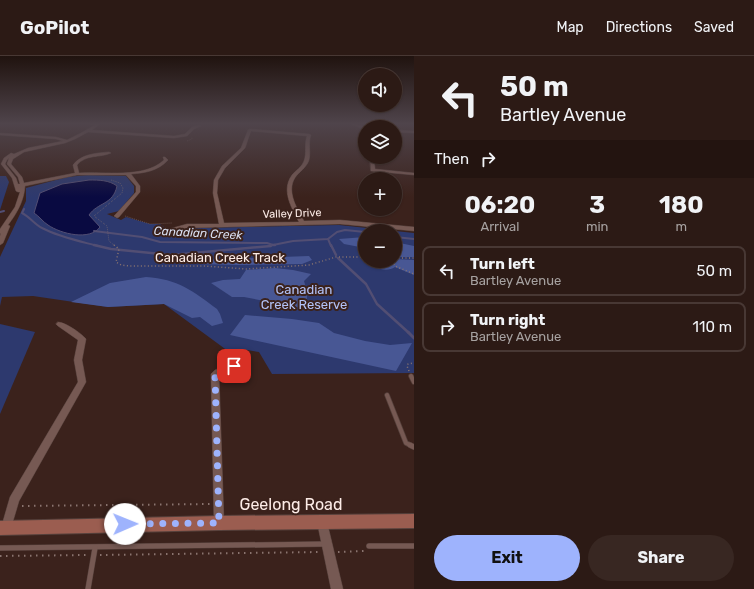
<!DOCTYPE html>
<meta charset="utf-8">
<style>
:root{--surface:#2c1a15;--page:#382722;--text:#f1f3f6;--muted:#a6a1a0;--line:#483834;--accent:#9eb3fd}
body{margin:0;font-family:Rubik,sans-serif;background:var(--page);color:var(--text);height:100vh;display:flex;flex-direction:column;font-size:15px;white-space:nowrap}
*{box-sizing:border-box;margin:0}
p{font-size:13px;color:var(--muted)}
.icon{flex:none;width:22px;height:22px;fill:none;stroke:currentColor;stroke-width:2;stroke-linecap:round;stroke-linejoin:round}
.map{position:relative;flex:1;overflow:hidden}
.drawer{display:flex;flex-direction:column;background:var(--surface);width:340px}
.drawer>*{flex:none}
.guide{background:#2c1a15;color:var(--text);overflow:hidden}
.buttons{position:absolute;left:358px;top:12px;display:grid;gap:8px}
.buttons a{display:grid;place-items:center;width:44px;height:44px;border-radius:50%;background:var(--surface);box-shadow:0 1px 3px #0004,0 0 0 1px var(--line);font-size:20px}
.pin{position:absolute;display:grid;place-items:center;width:34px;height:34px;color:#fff;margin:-17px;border-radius:8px;box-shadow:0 2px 6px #0006}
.me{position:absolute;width:44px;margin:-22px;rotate:89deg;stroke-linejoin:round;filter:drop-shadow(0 0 3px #0008)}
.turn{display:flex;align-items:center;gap:14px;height:84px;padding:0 20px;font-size:18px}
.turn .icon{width:52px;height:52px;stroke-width:2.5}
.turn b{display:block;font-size:28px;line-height:34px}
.then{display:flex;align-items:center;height:38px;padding:0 20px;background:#0003;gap:8px;font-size:15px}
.eta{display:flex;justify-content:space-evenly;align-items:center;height:68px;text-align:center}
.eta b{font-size:24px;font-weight:700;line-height:28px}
.action{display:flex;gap:8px;margin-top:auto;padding:8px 20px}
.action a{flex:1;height:46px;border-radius:24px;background:var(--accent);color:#111;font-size:16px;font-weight:700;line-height:46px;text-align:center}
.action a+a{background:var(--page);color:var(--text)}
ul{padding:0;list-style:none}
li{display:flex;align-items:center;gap:12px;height:50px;margin:0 8px 6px;padding:0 12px;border:2px solid var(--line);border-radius:8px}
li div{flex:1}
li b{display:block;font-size:15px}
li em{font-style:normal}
header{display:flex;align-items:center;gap:24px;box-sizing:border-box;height:56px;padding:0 20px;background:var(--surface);border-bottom:1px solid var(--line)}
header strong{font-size:19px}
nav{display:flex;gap:22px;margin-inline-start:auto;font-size:14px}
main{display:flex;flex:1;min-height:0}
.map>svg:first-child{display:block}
.green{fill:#2d396e;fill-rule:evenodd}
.forest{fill:#485794}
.water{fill:#090a41;stroke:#524e73}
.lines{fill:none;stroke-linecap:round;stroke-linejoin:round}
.stream-far2{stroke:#524e73;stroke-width:2}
.stream-far1{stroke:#524e73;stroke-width:2.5}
.stream{stroke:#524e73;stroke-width:3}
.lane-far1-casing{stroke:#56413c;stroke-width:5.5}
.lane-casing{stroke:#56413c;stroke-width:6}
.street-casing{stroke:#56413c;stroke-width:1}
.secondary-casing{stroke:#56413c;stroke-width:2}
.path-far2{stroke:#8a746f;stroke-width:1;stroke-dasharray:0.5 1.5;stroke-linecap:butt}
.path-far1{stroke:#8a746f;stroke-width:1.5;stroke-dasharray:1 2.5;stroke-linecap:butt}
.path{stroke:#8a746f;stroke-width:2;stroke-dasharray:1.5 4.5;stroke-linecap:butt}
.lane-far1{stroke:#765953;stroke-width:4}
.lane{stroke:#765953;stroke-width:5}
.street{fill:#765953;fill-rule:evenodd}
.secondary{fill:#9b5d50;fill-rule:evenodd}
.route{stroke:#9eb3fd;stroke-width:7;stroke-dasharray:0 12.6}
.labels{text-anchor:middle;stroke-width:4;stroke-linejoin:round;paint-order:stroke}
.far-street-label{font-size:11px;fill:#fdece7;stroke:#3b221c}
.far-water-label{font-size:12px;font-style:italic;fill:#d9dff1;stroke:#3b221c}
.street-label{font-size:13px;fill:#fdece7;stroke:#3b221c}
.park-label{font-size:13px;fill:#b2c2f7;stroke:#3b221c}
.near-street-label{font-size:16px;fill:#fdece7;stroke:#3b221c}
</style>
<header>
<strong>GoPilot</strong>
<nav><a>Map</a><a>Directions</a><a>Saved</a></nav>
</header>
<main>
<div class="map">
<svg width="414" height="533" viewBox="0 0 414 533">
<rect width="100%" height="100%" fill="#3b221c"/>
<!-- green -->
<g class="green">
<path d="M88,119l38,1 8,10v7l-15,18 -12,3 14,6 5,-3 24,7h10l4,3 -2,4c10,8 18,-2 28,-3l149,-3 75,8v140l-142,1 -13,-22 -18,-3 -9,5 -68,-50 -56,3 -75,-11 -31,1 -2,9v-49l26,-56v-13l41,-11zM365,175h30v30h-30z"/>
<polygon points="0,120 6,120 9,126 0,154"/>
<polygon points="0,268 35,276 0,358"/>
</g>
<!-- forest -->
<g class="forest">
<polygon points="365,181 365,192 344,188 339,183"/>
<polygon points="395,186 414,190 414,201 395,201"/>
<polygon points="309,200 312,204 302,208 238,209 199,208 197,204"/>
<path d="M395,203l19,1v15l-19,-8c-9,6 -21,1 -29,-6h29z"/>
<polygon points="275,212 293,214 311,218 304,225 307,235 307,253 244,241 232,241 211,227 223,224 240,223 246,214"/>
<path d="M146,221c32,2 47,14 71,32l3,5 3,9 -11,3 -12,-9 -8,1 -28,-14 -56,3 -37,-5 39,-19z"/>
<polygon points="245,259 292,263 319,267 334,277 365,285 390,289 412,287 396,315 230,279"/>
</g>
<!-- water -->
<path class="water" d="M89,124c10,0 20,0 28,6 -4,19 -19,16 -28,29l11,12c-10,14 -39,7 -52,-2 -5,-3 -9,-9 -14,-12l6,-20 22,-9z"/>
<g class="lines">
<!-- stream-far2 -->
<g class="stream-far2">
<path d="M24,153l-2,4c8,4 12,11 20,15 17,9 37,13 56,18"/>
<polyline points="0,156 4,155"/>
<polyline points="94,175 142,181 160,186 267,187 273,189 293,185 328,183 337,176 345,174 365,176"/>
<polyline points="395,181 414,183"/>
<polyline points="328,183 331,190"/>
</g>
<!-- stream-far1 -->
<g class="stream-far1">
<polyline points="94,189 111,193 171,199 271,190"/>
<polyline points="272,189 275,189"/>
<polyline points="331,189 336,199"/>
<polyline points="338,202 366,228 377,248 409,277"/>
</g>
<!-- stream -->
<polyline class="stream" points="408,276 414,282"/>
<!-- lane-far1 casing -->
<g class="lane-far1-casing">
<g id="lane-far1">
<polyline points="411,320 414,326"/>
<polyline points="387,339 406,387 412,390"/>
</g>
</g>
<!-- lane casing -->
<g class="lane-casing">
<g id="lane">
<polyline points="410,389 414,391"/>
<polyline points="369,490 414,490"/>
<polyline points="0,492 326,488"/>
<polyline points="88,533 95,492"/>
</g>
</g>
<!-- street casing -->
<g class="street-casing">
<g id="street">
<path d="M77,67h24l-9,7 82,6 11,-2 7,-7 7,-2 2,1 -7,3 -7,7 -13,2 -86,-6 -13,7 -10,4 -41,9 -11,7 -2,5 11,13 2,6 51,-10 -2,-8c8,-11 23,-12 36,-13l2,1c-11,5 -25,1 -34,12l2,8c25,-2 65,6 85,-13l-1,-3h2l3,3c-10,11 -23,13 -37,14l9,12v6l-21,25 -2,1 -3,-2 1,-1 21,-23v-6l-10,-11h-49l-52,11c-1,15 -8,27 -17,39l2,1 -7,17 -3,2v-9l1,-3 -1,1v-5l15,-22 5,-15h-2l-2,-1 -4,-13 -11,-14 3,-6 7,-5 3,1 14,-6 35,-7 -7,-2 -56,-4v-2l56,4 11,3 14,-7 14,-8zM9,102l-2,6 11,13 2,7h-2l-2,-6 -11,-14 2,-4z"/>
<polygon points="348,67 352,67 365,71 365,73"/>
<path d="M250,73l59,5 2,1c-3,8 0,17 -2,25 -2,6 -7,10 -12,15 -12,14 -1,32 7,46l36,-1 74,7v4l-74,-7 -153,4 -18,3v-2l18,-5h32l-6,-31 1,-13 8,-14 19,-18 7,-18zM251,75l56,5c-3,8 0,17 -3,25 -2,6 -8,9 -12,14 -11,15 -1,32 7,47l-75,1 -7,-30 1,-13 7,-12 20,-20z"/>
<polygon points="395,74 414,75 414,77 395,76"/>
<polygon points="370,101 374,101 375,113 414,117 414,119 371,115"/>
<path d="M58,266c7,0 23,11 28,17l-4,21 4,22 -67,119 -8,27 -1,3 -4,2 -4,-2 -1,-3 9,-31 68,-115 -4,-22 4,-20 -20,-14 -2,-2z"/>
<polygon points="244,303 247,304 248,306 247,308 219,319 224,467 223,470 219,472 215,470 214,467 211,318 215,314"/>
<polygon points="322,461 326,463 327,466 343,533 331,533 317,466 318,463"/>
</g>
</g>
<!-- secondary casing -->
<g class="secondary-casing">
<polygon id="secondary" points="414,458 414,472 219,474 0,479 0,465 219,460"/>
</g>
<!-- path-far2 -->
<g class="path-far2">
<polyline points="60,67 74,68"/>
<polyline points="373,67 373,71"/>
<polyline points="187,85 192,83 192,81"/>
<polyline points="111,124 120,127 123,132 122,137 94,160 107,170 109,185 115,190"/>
<polyline points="125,160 150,168 172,167"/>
</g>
<!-- path-far1 -->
<g class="path-far1">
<polyline points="114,189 119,193 116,206 121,209 129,210 204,210 246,213 309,209 336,201 365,201"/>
<polyline points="395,202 414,202"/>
<polyline points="392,205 395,210 414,218"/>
<polyline points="409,315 407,310 408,308 414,307"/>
</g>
<!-- path -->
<g class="path">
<polyline points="22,450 211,448"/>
<polyline points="338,496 364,495"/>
<polyline points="100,499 320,496"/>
<polyline points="0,500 88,499"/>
</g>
<!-- lane-far1 -->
<use href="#lane-far1" class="lane-far1"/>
<!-- lane -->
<use href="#lane" class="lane"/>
<!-- street -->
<use href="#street" class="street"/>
<!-- secondary -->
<use href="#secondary" class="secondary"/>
</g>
<!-- sky -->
<linearGradient id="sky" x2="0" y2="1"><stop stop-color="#20130f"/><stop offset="0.48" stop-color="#4f444b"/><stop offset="1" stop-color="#4f444b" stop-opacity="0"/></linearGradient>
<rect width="414" height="141" fill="url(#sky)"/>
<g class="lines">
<!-- route -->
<polyline class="route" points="125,468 219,467 215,318 218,316 234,310"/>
</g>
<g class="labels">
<!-- far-street labels -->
<g class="far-street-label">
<text transform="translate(292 157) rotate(-2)" y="4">Valley Drive</text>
</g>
<!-- far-water labels -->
<g class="far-water-label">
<text transform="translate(198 177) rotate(3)" y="4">Canadian Creek</text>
</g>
<!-- street labels -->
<g class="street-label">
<text x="220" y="206">Canadian Creek Track</text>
</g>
<!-- park labels -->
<g class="park-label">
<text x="304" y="238">Canadian<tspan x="304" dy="15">Creek Reserve</tspan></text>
</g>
<!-- near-street labels -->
<g class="near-street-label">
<text x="291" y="454">Geelong Road</text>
</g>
</g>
</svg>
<div class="buttons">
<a><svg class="icon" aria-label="sound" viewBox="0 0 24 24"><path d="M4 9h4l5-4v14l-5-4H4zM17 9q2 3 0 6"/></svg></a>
<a><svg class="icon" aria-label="layers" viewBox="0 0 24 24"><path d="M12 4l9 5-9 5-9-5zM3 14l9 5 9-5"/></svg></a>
<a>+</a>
<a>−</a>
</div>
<div class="pin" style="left:234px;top:310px;background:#d93025"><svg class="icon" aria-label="arrive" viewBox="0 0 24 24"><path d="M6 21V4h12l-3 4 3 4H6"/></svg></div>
<svg class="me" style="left:125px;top:468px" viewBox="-20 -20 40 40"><circle r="19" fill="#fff"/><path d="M0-13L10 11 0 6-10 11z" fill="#9eb3fd"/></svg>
</div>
<section class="drawer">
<div class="guide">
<div class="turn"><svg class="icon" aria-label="left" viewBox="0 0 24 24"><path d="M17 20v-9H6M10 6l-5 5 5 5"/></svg><div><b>50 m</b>Bartley Avenue</div></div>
<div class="then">Then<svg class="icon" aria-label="right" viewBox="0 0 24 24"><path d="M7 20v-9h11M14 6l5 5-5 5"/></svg></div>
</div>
<div class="eta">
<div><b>06:20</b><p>Arrival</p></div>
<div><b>3</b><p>min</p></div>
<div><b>180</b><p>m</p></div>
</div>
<ul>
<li><svg class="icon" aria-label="left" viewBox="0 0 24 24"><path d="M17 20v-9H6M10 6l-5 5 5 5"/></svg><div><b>Turn left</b><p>Bartley Avenue</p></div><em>50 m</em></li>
<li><svg class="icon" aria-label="right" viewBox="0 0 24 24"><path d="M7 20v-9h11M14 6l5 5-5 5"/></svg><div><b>Turn right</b><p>Bartley Avenue</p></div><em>110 m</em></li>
</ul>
<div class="action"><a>Exit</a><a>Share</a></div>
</section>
</main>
